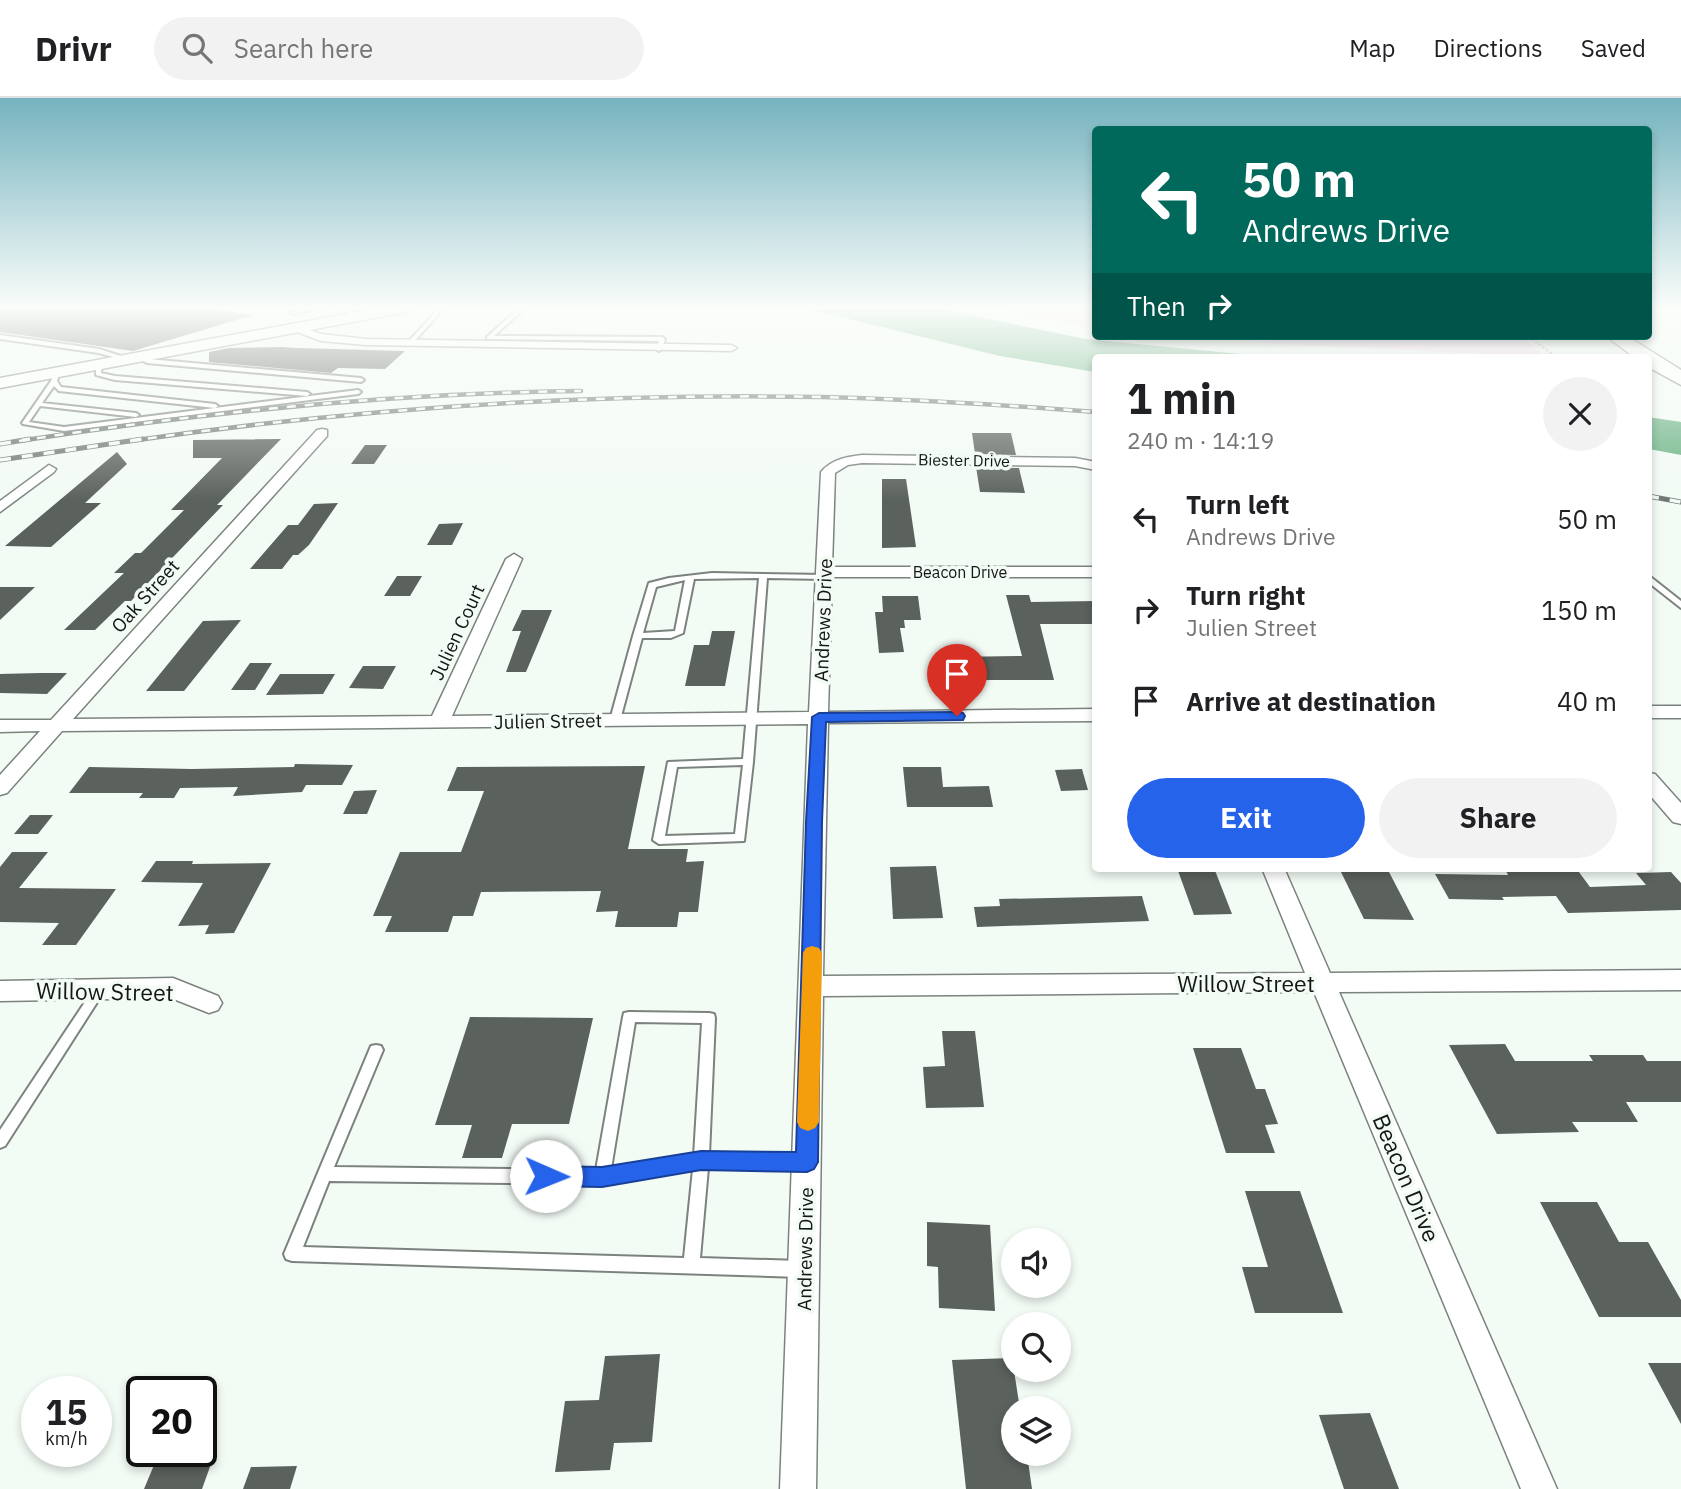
<!DOCTYPE html>
<meta charset="utf-8">
<style>
:root{--surface:#fff;--page:#f2f2f2;--text:#202124;--muted:#757577;--line:#e0e0e0;--accent:#2563eb}
body{margin:0;font-family:"IBM Plex Sans",sans-serif;background:var(--page);color:var(--text);height:100vh;display:flex;flex-direction:column;font-size:26px;white-space:nowrap}
*{box-sizing:border-box;margin:0}
p{font-size:23px;color:var(--muted)}
.icon{flex:none;width:38px;height:38px;fill:none;stroke:currentColor;stroke-width:2;stroke-linecap:round;stroke-linejoin:round}
.map{position:relative;flex:1;overflow:hidden}
.details{position:absolute;left:1092px;top:256px;width:560px;height:518px;display:flex;flex-direction:column;background:var(--surface);border-radius:7px;box-shadow:0 4px 10px #0003}
.details>*{flex:none}
.top-card{position:absolute;left:1092px;top:28px;width:560px;height:214px;border-radius:7px;box-shadow:0 4px 10px #0003;background:#00695c;color:#fff;overflow:hidden}
.controls{position:absolute;left:1001px;top:1130px;display:grid;gap:14px}
.controls a{display:grid;place-items:center;width:70px;height:70px;border-radius:50%;background:var(--surface);box-shadow:0 4px 10px #0003;font-size:35px}
.speed{position:absolute;left:21px;top:1278px;display:flex;gap:14px;font-size:35px;font-weight:700;text-align:center}
.speed>*{display:grid;place-content:center;width:91px;height:91px;border-radius:50%;background:var(--surface);box-shadow:0 4px 10px #0003;line-height:1}
.speed small{font-size:18px;font-weight:400}
.speed .limit{border:4px solid #111;border-radius:10px;background:#fff;color:#111}
.pin{position:absolute;display:grid;place-items:center;width:60px;height:60px;color:#fff;margin:-72px -30px;border-radius:50% 50% 50% 0;rotate:-45deg;box-shadow:0 0 7px #0007}
.pin .icon{rotate:45deg}
.me{position:absolute;width:77px;margin:-38px;rotate:91deg;stroke-linejoin:round;filter:drop-shadow(0 0 5px #0008)}
.turn{display:flex;align-items:center;gap:24px;height:147px;padding:0 35px;font-size:32px}
.turn .icon{width:91px;height:91px;stroke-width:2.5}
.turn b{display:block;font-size:49px;line-height:60px}
.then{display:flex;align-items:center;height:66px;padding:0 35px;background:#0003;gap:14px;font-size:26px}
.round{display:grid;place-items:center;flex:none;width:74px;height:74px;border-radius:37px;background:var(--page)}
.head{display:flex;align-items:center;justify-content:space-between;height:119px;padding:0 35px}
h1{font-size:42px;font-weight:700;line-height:52px}
.cta{display:flex;gap:14px;margin-top:auto;padding:14px 35px}
.cta a{flex:1;height:80px;border-radius:42px;background:var(--accent);color:#fff;font-size:28px;font-weight:700;line-height:80px;text-align:center}
.cta a+a{background:var(--page);color:var(--text)}
ul{padding:0;list-style:none}
li{display:flex;align-items:center;gap:21px;height:91px;padding:0 35px}
li div{flex:1}
li b{display:block;font-size:26px}
li em{font-style:normal}
header{display:flex;align-items:center;gap:42px;box-sizing:border-box;height:98px;padding:0 35px;background:var(--surface);border-bottom:2px solid var(--line)}
header strong{font-size:33px}
nav{display:flex;gap:38px;margin-inline-start:auto;font-size:24px}
.search{width:490px;height:63px;background:var(--page);display:flex;align-items:center;gap:18px;box-sizing:border-box;padding:0 24px;border-radius:38px;color:var(--muted);font-size:26px}
.map>svg:first-child{display:block}
.green{fill:#f8d9eb}
.water{fill:#68b181}
.building{fill:#5b615c}
.lines{fill:none;stroke-linecap:round;stroke-linejoin:round}
.service-casing{stroke:#7c837e;stroke-width:4}
.minor-casing{stroke:#7c837e;stroke-width:3}
.secondary-casing{stroke:#7c837e;stroke-width:3}
.primary-casing{stroke:#7c837e;stroke-width:3}
.path{stroke:#adb3af;stroke-width:2.5;stroke-dasharray:2.5 2;stroke-linecap:butt}
.service{fill:#fff;fill-rule:evenodd}
.minor{fill:#fff;fill-rule:evenodd}
.secondary{fill:#fff;fill-rule:evenodd}
.primary{fill:#fff;fill-rule:evenodd}
.rail-far1-casing{stroke:#727874;stroke-width:4.5}
.rail-casing{stroke:#727874;stroke-width:5}
.rail-far1{stroke:#f3fbf5;stroke-width:2.5;stroke-dasharray:9;stroke-linecap:butt}
.rail{stroke:#f3fbf5;stroke-width:3.5;stroke-dasharray:11;stroke-linecap:butt}
.route{fill:#2563eb;stroke:#184099;stroke-width:2}
.slow{fill:#f59e0b}
.labels{text-anchor:middle;stroke-width:7;stroke-linejoin:round;paint-order:stroke}
.far-street-label{font-size:16px;fill:#141715;stroke:#f3fbf5}
.street-label{font-size:19px;fill:#141715;stroke:#f3fbf5}
.near-street-label{font-size:23px;fill:#141715;stroke:#f3fbf5}
</style>
<header>
<strong>Drivr</strong>
<div class="search"><svg class="icon" aria-label="search" viewBox="0 0 24 24"><circle cx="10" cy="10" r="6"/><path d="M15 15l6 6"/></svg>Search here</div>
<nav><a>Map</a><a>Directions</a><a>Saved</a></nav>
</header>
<div class="map">
<svg width="1681" height="1391" viewBox="0 0 1681 1391">
<rect width="100%" height="100%" fill="#f3fbf5"/>
<!-- green -->
<g class="green">
<polygon points="1013,209 1095,209 1095,230 1007,215"/>
<polygon points="1184,238 1521,238 1546,259 1279,246"/>
</g>
<!-- water -->
<g class="water">
<polygon points="800,209 930,209 1086,241 1271,259 1096,259 1095,274 1000,258"/>
<polygon points="1648,319 1681,324 1681,357 1649,351"/>
</g>
<!-- building -->
<g class="building">
<polygon points="0,209 194,209 253,217 133,253 0,234"/>
<polygon points="282,249 298,250 405,253 385,271 338,270 331,275 209,264 209,254 229,250"/>
<polygon points="972,335 1011,335 1016,357 975,356"/>
<polygon points="281,341 217,407 223,407 131,503 125,503 95,532 64,532 124,475 114,475 135,455 141,455 184,412 171,412 222,360 193,360 193,342"/>
<polygon points="365,347 387,347 374,366 351,366"/>
<polygon points="117,354 127,366 85,405 101,405 51,449 5,448"/>
<polygon points="976,369 1019,370 1025,395 980,394"/>
<polygon points="882,381 906,381 916,449 882,450"/>
<polygon points="338,405 309,447 298,457 293,457 282,471 250,471 288,427 298,427 314,406"/>
<polygon points="463,425 452,447 427,447 439,426"/>
<polygon points="397,478 422,478 410,498 384,498"/>
<polygon points="0,489 35,489 0,522"/>
<polygon points="1006,497 1029,497 1031,504 1096,503 1096,526 1040,526 1054,582 957,582 953,559 1022,558"/>
<polygon points="882,498 918,498 921,522 904,522 905,530 900,530 904,554 879,555 875,514 883,514"/>
<polygon points="522,512 552,512 526,574 506,574 521,533 512,533"/>
<polygon points="241,522 184,593 146,593 203,523"/>
<polygon points="712,533 735,533 725,588 685,588 694,547 709,547"/>
<polygon points="250,565 272,565 255,592 231,592"/>
<polygon points="363,568 396,568 383,591 349,590"/>
<polygon points="41,575 67,575 47,596 0,595 0,576"/>
<polygon points="280,576 335,576 323,596 266,597"/>
<polygon points="295,666 353,667 342,687 306,687 302,694 233,698 238,689 180,690 174,700 139,700 143,695 69,695 89,669 192,671 294,669"/>
<polygon points="645,668 628,751 688,751 686,764 704,763 698,814 679,814 677,829 615,829 618,813 596,814 601,793 481,794 473,818 453,818 448,834 385,834 392,818 373,818 400,754 461,754 484,693 447,693 457,669"/>
<polygon points="903,669 941,669 943,689 989,688 993,709 907,709"/>
<polygon points="1082,671 1088,692 1061,693 1055,672"/>
<polygon points="377,692 367,716 343,716 354,693"/>
<polygon points="30,717 53,717 38,736 14,736"/>
<polygon points="12,754 48,754 19,790 116,791 76,847 42,847 59,825 0,824 0,769"/>
<polygon points="156,763 193,763 192,766 271,765 234,835 205,836 209,827 178,828 203,785 141,784"/>
<polygon points="936,768 943,820 893,821 890,769"/>
<polygon points="1177,770 1214,770 1232,816 1194,817"/>
<polygon points="1534,770 1576,770 1590,789 1646,787 1636,775 1671,774 1681,785 1681,812 1568,815 1556,798 1502,799 1504,802 1449,801 1435,776 1508,777 1506,773 1536,773"/>
<polygon points="1341,774 1389,774 1414,822 1364,821"/>
<polygon points="1142,798 1149,823 977,829 974,809 1000,808 999,801"/>
<polygon points="470,919 593,920 569,1026 512,1026 502,1060 462,1060 472,1027 435,1027"/>
<polygon points="942,933 975,933 984,1009 926,1010 923,969 945,968"/>
<polygon points="1505,946 1515,963 1593,963 1589,957 1643,957 1647,963 1681,963 1681,1004 1626,1004 1638,1024 1572,1024 1579,1034 1497,1036 1449,947"/>
<polygon points="1193,950 1241,950 1256,991 1265,991 1278,1026 1265,1027 1275,1055 1226,1055"/>
<polygon points="1245,1093 1300,1093 1343,1215 1255,1215 1242,1169 1268,1169"/>
<polygon points="1540,1104 1597,1104 1619,1144 1648,1144 1681,1202 1681,1219 1599,1219"/>
<polygon points="927,1124 990,1127 995,1213 939,1210 938,1169 927,1168"/>
<polygon points="660,1256 652,1344 614,1345 610,1372 555,1374 565,1303 599,1302 605,1258"/>
<polygon points="1012,1260 1020,1311 1013,1311 1013,1356 1027,1356 1032,1391 966,1391 952,1262"/>
<polygon points="1648,1265 1681,1265 1681,1326"/>
<polygon points="1370,1315 1399,1391 1344,1391 1319,1317"/>
<polygon points="211,1366 202,1391 144,1391 154,1367"/>
<polygon points="297,1368 290,1391 243,1391 251,1369"/>
</g>
<g class="lines">
<!-- service casing -->
<g class="service-casing">
<g id="service">
<polygon points="315,209 325,209 293,216 290,214"/>
<polygon points="341,209 346,209 359,218 354,219"/>
<polygon points="436,209 441,209 437,218 411,247 407,247 407,245 433,217"/>
<polygon points="520,209 526,209 494,238 662,239 665,241 662,251 659,253 656,251 659,243 487,241 487,239"/>
<polygon points="0,237 99,251 127,260 124,262 99,255 0,241"/>
<polygon points="137,256 148,261 361,280 364,282 361,284 147,265 135,259 134,258"/>
<polygon points="99,263 102,265 101,275 115,278 307,294 310,296 307,298 115,282 96,277 96,265"/>
<polygon points="56,275 59,277 57,283 61,289 215,306 218,308 215,310 59,293 54,288 42,305 136,315 139,317 136,319 40,308 29,324 64,329 358,292 361,294 358,296 64,333 23,326 22,325 51,283 53,277"/>
<path d="M712,475l113,2 4,2 -4,2 -58,-1 -14,184 -9,79 -85,3 -6,-4 15,-78 75,-3 16,-181 -65,1 -11,54 -12,5h-29l-22,82 -5,3 -5,-3 23,-84 16,-53 20,-5zM685,482l-10,51 -32,2 13,-46zM743,667l-8,69 -70,2 12,-69z"/>
<polygon points="1648,477 1681,503 1681,510 1648,484"/>
<polygon points="99,887 103,889 105,892 103,895 5,1048 0,1050 0,1032 95,889"/>
<path d="M629,914l80,1 5,1 1,4 -6,137h95l5,2 2,5 -2,5 -5,2 -96,-1 -8,90 100,3 6,3 2,5 -2,5 -6,3 -508,-16 -6,-2 -2,-5 87,-208 5,-1 5,1 2,4 -49,117 262,3 27,-153 1,-4zM635,924l67,1 -8,133 -83,13zM693,1071l-9,89 -381,-11 26,-66 273,3z"/>
</g>
</g>
<!-- minor casing -->
<g class="minor-casing">
<g id="minor">
<polygon points="296,227 321,236 366,241 731,247 737,250 731,253 366,247 321,243 292,232 292,228"/>
<path d="M322,331l5,1v6l-254,283 359,-3 74,-157 8,-5 8,5 -70,157 357,-4 12,-240c11,-13 25,-15 41,-17l213,3 21,4v8l-21,-4 -213,-3 -14,2 -13,8 -3,94h264v10h-264l-4,135 268,-3v12l-268,2 -5,253 482,-3 -43,-105h22l46,105 351,-3v20l-342,2 218,497h-36l-207,-497 -491,4 -7,493h-36l28,-765 -746,7 -55,62 -7,2v-20l40,-44 -40,1v-12h51l266,-290z"/>
<polygon points="49,367 56,371 54,374 0,414 0,403"/>
<rect x="1648" y="608" width="33" height="12"/>
<polygon points="1648,675 1655,676 1681,705 1681,726 1673,724 1648,695"/>
<polygon points="173,880 218,898 222,905 218,912 209,915 171,900 0,903 0,883"/>
</g>
</g>
<!-- secondary casing -->
<g class="secondary-casing">
<polygon id="secondary" points="383,209 414,209 406,214 0,290 0,280"/>
</g>
<!-- primary casing -->
<g class="primary-casing">
<polygon id="primary" points="1606,238 1627,238 1681,272 1681,287 1648,269 1648,259 1634,259"/>
</g>
<!-- path -->
<polyline class="path" points="1528,238 1556,259"/>
<!-- service -->
<use href="#service" class="service"/>
<!-- minor -->
<use href="#minor" class="minor"/>
<!-- secondary -->
<use href="#secondary" class="secondary"/>
<!-- primary -->
<use href="#primary" class="primary"/>
<!-- rail-far1 casing -->
<g class="rail-far1-casing">
<g id="rail-far1">
<path d="M19,343c187,-29 373,-48 562,-50"/>
<path d="M130,343c228,-33 461,-48 691,-44 92,2 183,8 275,15"/>
</g>
</g>
<!-- rail casing -->
<g class="rail-casing">
<g id="rail">
<polyline points="0,346 30,341"/>
<polyline points="0,362 143,341"/>
<polyline points="1648,398 1681,404"/>
</g>
</g>
<!-- rail-far1 -->
<use href="#rail-far1" class="rail-far1"/>
<!-- rail -->
<use href="#rail" class="rail"/>
</g>
<!-- sky -->
<linearGradient id="sky" x2="0" y2="1"><stop stop-color="#75b3bf"/><stop offset="0.52" stop-color="#fafdfa"/><stop offset="1" stop-color="#fafdfa" stop-opacity="0"/></linearGradient>
<rect width="1681" height="403" fill="url(#sky)"/>
<!-- route -->
<polygon class="route" points="957,614 963,615 965,618 963,622 826,624 822,724 818,1064 814,1071 807,1074 701,1072 602,1089 546,1088 538,1085 535,1078 538,1071 546,1068 602,1069 701,1053 796,1054 806,724 812,619 819,615"/>
<!-- slow -->
<polygon class="slow" points="812,848 819,850 822,855 819,1024 815,1030 808,1033 800,1030 797,1024 803,855 806,850"/>
<g class="labels">
<!-- far-street labels -->
<g class="far-street-label">
<text transform="translate(964 362) rotate(1)" y="6">Biester Drive</text>
<text x="960" y="480">Beacon Drive</text>
</g>
<!-- street labels -->
<g class="street-label">
<text transform="translate(145 498) rotate(-48)" y="7">Oak Street</text>
<text transform="translate(823 522) rotate(-88)" y="7">Andrews Drive</text>
<text transform="translate(457 534) rotate(-65)" y="7">Julien Court</text>
<text transform="translate(548 623) rotate(-1)" y="7">Julien Street</text>
<text transform="translate(805 1151) rotate(-89)" y="7">Andrews Drive</text>
</g>
<!-- near-street labels -->
<g class="near-street-label">
<text x="1246" y="894">Willow Street</text>
<text transform="translate(105 894) rotate(1)" y="8">Willow Street</text>
<text transform="translate(1406 1080) rotate(67)" y="8">Beacon Drive</text>
</g>
</g>
</svg>
<div class="controls">
<a><svg class="icon" aria-label="sound" viewBox="0 0 24 24"><path d="M4 9h4l5-4v14l-5-4H4zM17 9q2 3 0 6"/></svg></a>
<a><svg class="icon" aria-label="search" viewBox="0 0 24 24"><circle cx="10" cy="10" r="6"/><path d="M15 15l6 6"/></svg></a>
<a><svg class="icon" aria-label="layers" viewBox="0 0 24 24"><path d="M12 4l9 5-9 5-9-5zM3 14l9 5 9-5"/></svg></a>
</div>
<div class="speed"><div>15<small>km/h</small></div><div class="limit">20</div></div>
<div class="pin" style="left:957px;top:618px;background:#d93025"><svg class="icon" aria-label="arrive" viewBox="0 0 24 24"><path d="M6 21V4h12l-3 4 3 4H6"/></svg></div>
<svg class="me" style="left:546px;top:1078px" viewBox="-20 -20 40 40"><circle r="19" fill="#fff"/><path d="M0-13L10 11 0 6-10 11z" fill="#2563eb"/></svg>
<div class="top-card">
<div class="turn"><svg class="icon" aria-label="left" viewBox="0 0 24 24"><path d="M17 20v-9H6M10 6l-5 5 5 5"/></svg><div><b>50 m</b>Andrews Drive</div></div>
<div class="then">Then<svg class="icon" aria-label="right" viewBox="0 0 24 24"><path d="M7 20v-9h11M14 6l5 5-5 5"/></svg></div>
</div>
<section class="details">
<div class="head"><div><h1>1 min</h1><p>240 m · 14:19</p></div><a class="round"><svg class="icon" aria-label="close" viewBox="0 0 24 24"><path d="M6 6l12 12M18 6L6 18"/></svg></a></div>
<ul>
<li><svg class="icon" aria-label="left" viewBox="0 0 24 24"><path d="M17 20v-9H6M10 6l-5 5 5 5"/></svg><div><b>Turn left</b><p>Andrews Drive</p></div><em>50 m</em></li>
<li><svg class="icon" aria-label="right" viewBox="0 0 24 24"><path d="M7 20v-9h11M14 6l5 5-5 5"/></svg><div><b>Turn right</b><p>Julien Street</p></div><em>150 m</em></li>
<li><svg class="icon" aria-label="arrive" viewBox="0 0 24 24"><path d="M6 21V4h12l-3 4 3 4H6"/></svg><div><b>Arrive at destination</b></div><em>40 m</em></li>
</ul>
<div class="cta"><a>Exit</a><a>Share</a></div>
</section>
</div>
